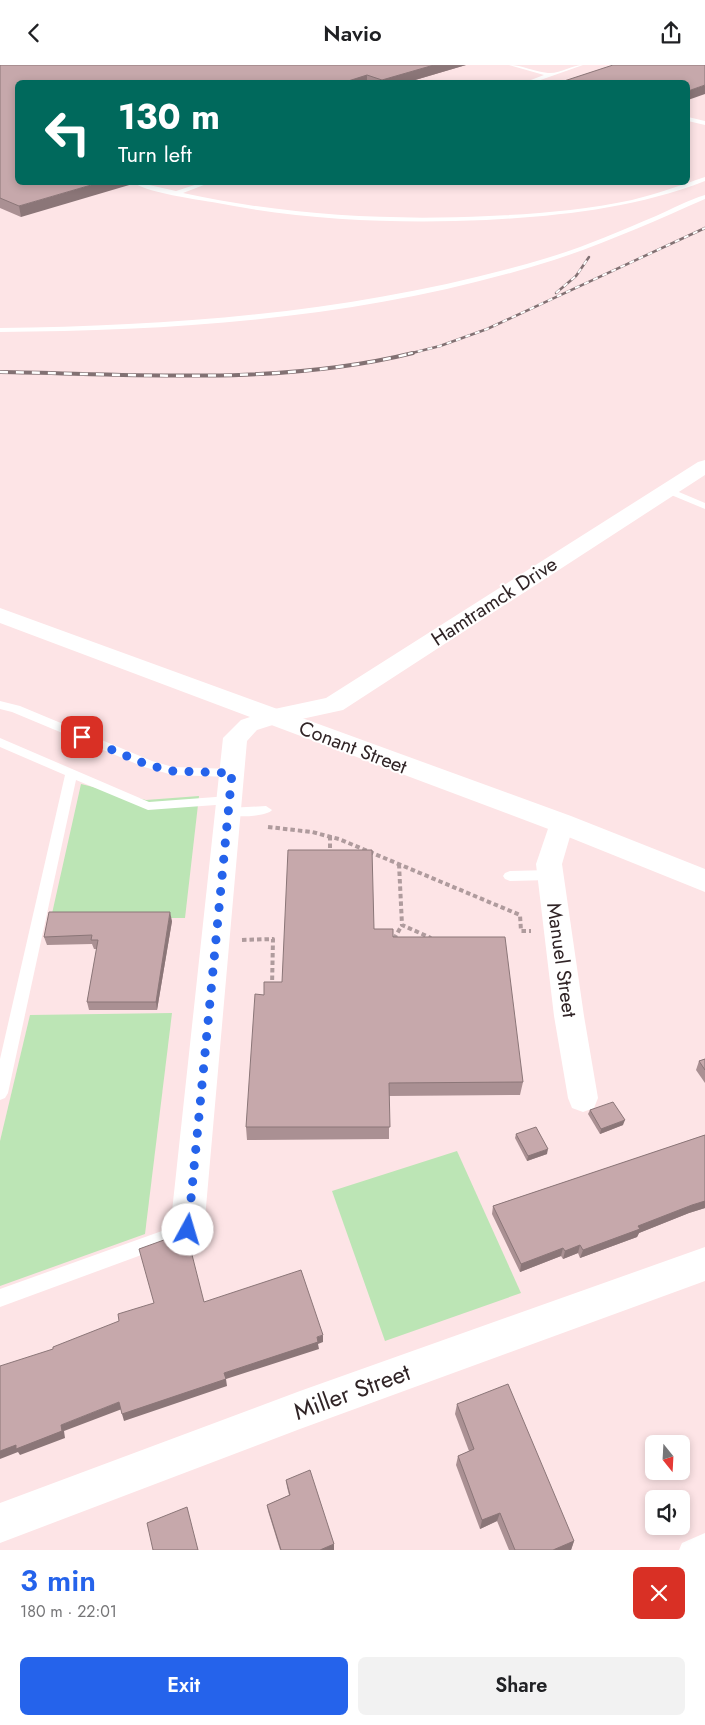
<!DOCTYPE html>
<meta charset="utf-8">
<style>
:root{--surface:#fff;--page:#f2f2f2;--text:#202124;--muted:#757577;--accent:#2563eb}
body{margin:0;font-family:Jost,sans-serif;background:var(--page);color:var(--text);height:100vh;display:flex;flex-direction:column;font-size:19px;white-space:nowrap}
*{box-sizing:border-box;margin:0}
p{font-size:16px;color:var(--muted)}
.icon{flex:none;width:28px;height:28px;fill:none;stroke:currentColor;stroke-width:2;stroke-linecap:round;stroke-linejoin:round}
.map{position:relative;height:1485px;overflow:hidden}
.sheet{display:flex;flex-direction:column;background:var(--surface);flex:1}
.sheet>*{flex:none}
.guide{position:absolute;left:15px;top:15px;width:675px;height:105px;border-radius:8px;box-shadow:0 2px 8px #0003;background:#00695c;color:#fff;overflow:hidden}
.needle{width:32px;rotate:162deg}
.buttons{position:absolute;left:645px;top:1370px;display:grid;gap:10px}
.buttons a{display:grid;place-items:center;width:45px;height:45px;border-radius:8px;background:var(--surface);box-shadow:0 2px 8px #0003;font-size:25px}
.pin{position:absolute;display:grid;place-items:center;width:42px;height:42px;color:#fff;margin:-21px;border-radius:10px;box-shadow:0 2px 8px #0006}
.me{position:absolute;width:55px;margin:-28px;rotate:6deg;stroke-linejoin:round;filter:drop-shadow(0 0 4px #0008)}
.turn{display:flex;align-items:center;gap:18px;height:105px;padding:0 20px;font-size:22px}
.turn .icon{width:65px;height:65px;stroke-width:2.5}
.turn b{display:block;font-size:35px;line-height:42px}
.round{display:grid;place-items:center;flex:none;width:52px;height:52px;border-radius:8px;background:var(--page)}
.summary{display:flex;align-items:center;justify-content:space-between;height:85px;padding:0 20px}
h1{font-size:30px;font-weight:600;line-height:38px;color:var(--accent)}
.primary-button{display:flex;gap:10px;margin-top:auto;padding:10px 20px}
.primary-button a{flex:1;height:58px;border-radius:8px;background:var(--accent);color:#fff;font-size:20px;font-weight:600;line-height:58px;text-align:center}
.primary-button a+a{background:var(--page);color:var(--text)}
header{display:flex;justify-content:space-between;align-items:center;height:65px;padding:0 20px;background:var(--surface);font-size:22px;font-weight:600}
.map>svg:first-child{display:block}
.green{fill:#bce5b5}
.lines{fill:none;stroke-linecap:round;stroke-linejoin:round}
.path{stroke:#af9b9d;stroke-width:4;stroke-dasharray:4.5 3;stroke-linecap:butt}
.service{fill:#fff;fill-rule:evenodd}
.minor{fill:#fff;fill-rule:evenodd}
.tertiary{fill:#fff;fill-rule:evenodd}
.secondary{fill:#fff;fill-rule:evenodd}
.rail-far1-casing{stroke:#827173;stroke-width:2.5}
.rail-casing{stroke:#827173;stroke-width:4}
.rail-far1{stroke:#fff;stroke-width:2;stroke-dasharray:5;stroke-linecap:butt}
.rail{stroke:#fff;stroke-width:2.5;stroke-dasharray:8;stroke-linecap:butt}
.wall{fill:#aa9093}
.shaded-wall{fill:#8b7678}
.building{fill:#c6a8ab;stroke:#8b7678}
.route{stroke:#2563eb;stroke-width:9;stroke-dasharray:0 16.2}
.labels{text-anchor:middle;stroke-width:4;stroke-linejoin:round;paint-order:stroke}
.street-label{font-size:20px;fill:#302426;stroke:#fff}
.near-street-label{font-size:24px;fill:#302426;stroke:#fff}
</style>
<header><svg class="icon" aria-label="back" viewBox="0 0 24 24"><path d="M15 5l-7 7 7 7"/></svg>Navio<svg class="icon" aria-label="share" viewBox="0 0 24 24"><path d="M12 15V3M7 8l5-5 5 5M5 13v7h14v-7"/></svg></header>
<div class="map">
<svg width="705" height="1485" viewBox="0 0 705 1485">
<rect width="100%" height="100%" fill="#fde4e6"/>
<!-- green -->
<g class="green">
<polygon points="81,719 146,735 199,731 185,853 51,853"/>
<polygon points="172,948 145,1169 0,1221 0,1076 30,950"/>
<polygon points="457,1086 521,1228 385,1276 332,1126"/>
</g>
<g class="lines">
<!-- path -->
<g class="path">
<polyline points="268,762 312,767 339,774 520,850 521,866 531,866"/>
<polyline points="330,771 330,787"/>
<polyline points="399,799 402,860 431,873"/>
<polyline points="394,874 402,860"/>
<polyline points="242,875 273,874 272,922"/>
</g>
<!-- service -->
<g class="service">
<path d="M509,0c13,0 26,7 39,8 12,1 24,-8 35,-8l-51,18h-9l21,-8z"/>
<polygon points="688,52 705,56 705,60 688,56"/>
<path d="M705,112v4c-70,27 -144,35 -219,39 -91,4 -184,0 -274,-18 -19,-3 -61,-9 -76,-18l4,-1 36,8 25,-8h8l-26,10c101,22 203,28 306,23 48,-2 96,-6 143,-16 25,-6 49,-15 73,-23z"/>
<path d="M705,130v4c-50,22 -99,44 -151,61 -179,57 -368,71 -554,72v-4c185,-2 369,-17 547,-70 37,-11 73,-27 109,-42 16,-7 32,-16 49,-21z"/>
<polygon points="667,422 705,438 705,444 664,427 664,423"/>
<polygon points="0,636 20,641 152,696 173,702 231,704 237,708 231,712 173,710 144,702 12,647 0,644"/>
<polygon points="0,673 149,737 229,731 235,735 229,739 148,745 76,715 8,1028 5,1033 0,1035 0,994 65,710 0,682"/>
<path d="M266,741l6,4c-5,7 -45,9 -50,2l6,-4z"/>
<polygon points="550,805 555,807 557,810 555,813 550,815 510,816 505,814 503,811 505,808 510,806"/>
<polygon points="187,1157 193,1159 195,1165 193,1171 0,1242 0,1224"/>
<polygon points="705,1468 705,1485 679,1485 682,1478"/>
</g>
<!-- minor -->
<g class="minor">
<polygon points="274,644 282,647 286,652 282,657 257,665 247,676 204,1165 199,1176 187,1181 175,1176 170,1165 223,673 241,655"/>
<polygon points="561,749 570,752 574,758 562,799 584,951 598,1033 594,1043 583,1047 572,1043 568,1033 554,951 536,799 552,752"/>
<polygon points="705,1182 705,1216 300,1364 0,1478 0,1438 300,1326"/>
</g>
<!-- tertiary -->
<polygon class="tertiary" points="705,395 705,410 343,645 274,660 265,658 261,652 265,646 326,633 698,397"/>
<!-- secondary -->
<polygon class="secondary" points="0,543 571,751 705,804 705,827 551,765 0,558"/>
<!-- rail-far1 casing -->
<g class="rail-far1-casing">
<g id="rail-far1">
<polyline points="556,228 576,211 589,192"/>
<polyline points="408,289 440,281 487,264 705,163"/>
</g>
</g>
<!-- rail casing -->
<g class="rail-casing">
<path id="rail" d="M0,307c137,2 279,14 413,-19"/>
</g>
<!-- rail-far1 -->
<use href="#rail-far1" class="rail-far1"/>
<!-- rail -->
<use href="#rail" class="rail"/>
</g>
<!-- wall -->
<g class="wall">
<polygon points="0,0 466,0 405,18 18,18 21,152 0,143"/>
<polygon points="172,856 157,945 89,945 87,937 97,884 94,884 92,879 47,880 44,872"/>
<polygon points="374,864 393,872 523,1017 520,1030 389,1031 389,1074 247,1075 246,1062 264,930 282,917"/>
<polygon points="705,994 705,1018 696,1005 699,996"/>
<polygon points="590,1045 623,1060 600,1069 588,1049"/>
<polygon points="516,1069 547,1089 527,1096 515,1073"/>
<polygon points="705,1070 705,1143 689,1148 639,1168 637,1172 580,1193 578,1188 563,1194 561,1191 520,1207 492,1149 493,1141"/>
<polygon points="457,1339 574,1476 571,1485 509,1485 497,1456 480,1464 456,1400 458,1391 469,1386 455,1349"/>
<polygon points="286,1415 334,1479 334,1485 280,1485 268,1446 267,1440 289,1430 287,1422"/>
</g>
<!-- shaded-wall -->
<g class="shaded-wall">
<polygon points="434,0 466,0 405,18 382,18 382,15"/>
<polygon points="367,10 367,18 342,18"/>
<polygon points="705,20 705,29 688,35 688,26"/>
<polygon points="98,118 136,118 21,152 19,141"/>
<polygon points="170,847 172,856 157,945 156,937"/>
<polygon points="625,1055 623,1060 600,1069 601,1064"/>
<polygon points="548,1084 547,1089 527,1096 528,1091"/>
<polygon points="705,1136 705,1143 689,1148 639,1168 637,1172 580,1193 583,1185 638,1161 692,1140"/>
<polygon points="580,1180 578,1188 563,1194 565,1186"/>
<polygon points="563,1183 561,1191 520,1207 521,1199"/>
<polygon points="323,1270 323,1277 318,1279 319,1284 226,1314 227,1321 124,1356 122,1349 224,1308"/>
<polygon points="119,1337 122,1344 64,1366 65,1373 20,1390 18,1387 0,1394 0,1386 61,1360"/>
<polygon points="500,1448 497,1456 480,1464 482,1455"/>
<polygon points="574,1476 571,1485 553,1485"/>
<polygon points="334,1479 334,1485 320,1485"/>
</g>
<!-- building -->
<g class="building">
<polygon points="0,0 434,0 382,15 367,10 342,18 18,18 18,118 98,118 19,141 0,133"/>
<polygon points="613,0 705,0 705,20 688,26 688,18 558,18"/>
<polygon points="288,785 372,785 374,864 393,864 393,872 505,872 523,1017 389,1018 390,1062 246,1062 255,929 264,930 264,917 282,917"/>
<polygon points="49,847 170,847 156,937 87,937 98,875 91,875 92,870 44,872"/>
<polygon points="705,994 705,1005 699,996"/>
<polygon points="613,1037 625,1055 601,1064 590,1045"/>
<polygon points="536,1062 548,1084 528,1091 516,1069"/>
<polygon points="705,1070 705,1136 692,1140 638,1161 640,1164 583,1185 580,1180 565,1186 563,1183 521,1199 493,1141"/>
<polygon points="175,1171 188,1174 204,1237 301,1205 323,1270 317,1272 318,1277 224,1308 226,1314 122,1349 119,1337 61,1360 62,1366 16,1384 16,1380 0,1386 0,1301 53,1284 53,1282 119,1256 118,1249 154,1238 139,1184"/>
<polygon points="508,1319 574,1476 553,1485 515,1485 500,1448 482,1455 458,1391 474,1384 457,1339"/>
<polygon points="310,1405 334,1479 320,1485 281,1485 267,1440 290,1430 286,1415"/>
<polygon points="187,1442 198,1485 153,1485 147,1458"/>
</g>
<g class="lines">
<!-- route -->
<polyline class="route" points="82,672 148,700 173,706 232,708 188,1165"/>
</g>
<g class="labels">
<!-- street labels -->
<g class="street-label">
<text transform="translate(494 536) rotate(-33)" y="7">Hamtramck Drive</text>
<text transform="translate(353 682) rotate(21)" y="7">Conant Street</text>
<text transform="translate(562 895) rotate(82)" y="7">Manuel Street</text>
</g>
<!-- near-street labels -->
<g class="near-street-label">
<text transform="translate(352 1327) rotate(-20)" y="8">Miller Street</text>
</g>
</g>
</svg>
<div class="buttons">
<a><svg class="needle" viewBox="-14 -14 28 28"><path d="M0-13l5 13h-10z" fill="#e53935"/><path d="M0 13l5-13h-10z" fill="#757577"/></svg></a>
<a><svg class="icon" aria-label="sound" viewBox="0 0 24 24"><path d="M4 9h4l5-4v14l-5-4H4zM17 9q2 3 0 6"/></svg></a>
</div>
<div class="pin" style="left:82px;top:672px;background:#d93025"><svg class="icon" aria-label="arrive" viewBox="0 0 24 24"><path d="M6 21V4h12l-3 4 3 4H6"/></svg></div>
<svg class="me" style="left:188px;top:1165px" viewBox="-20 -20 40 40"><circle r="19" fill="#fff"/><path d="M0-13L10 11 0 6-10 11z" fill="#2563eb"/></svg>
<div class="guide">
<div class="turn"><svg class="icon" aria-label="left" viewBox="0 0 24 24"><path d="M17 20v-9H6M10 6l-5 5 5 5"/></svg><div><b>130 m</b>Turn left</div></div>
</div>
</div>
<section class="sheet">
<div class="summary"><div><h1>3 min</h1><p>180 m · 22:01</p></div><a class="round" style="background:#d93025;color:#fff"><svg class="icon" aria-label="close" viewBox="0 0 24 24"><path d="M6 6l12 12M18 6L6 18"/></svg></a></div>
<div class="primary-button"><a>Exit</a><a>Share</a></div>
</section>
